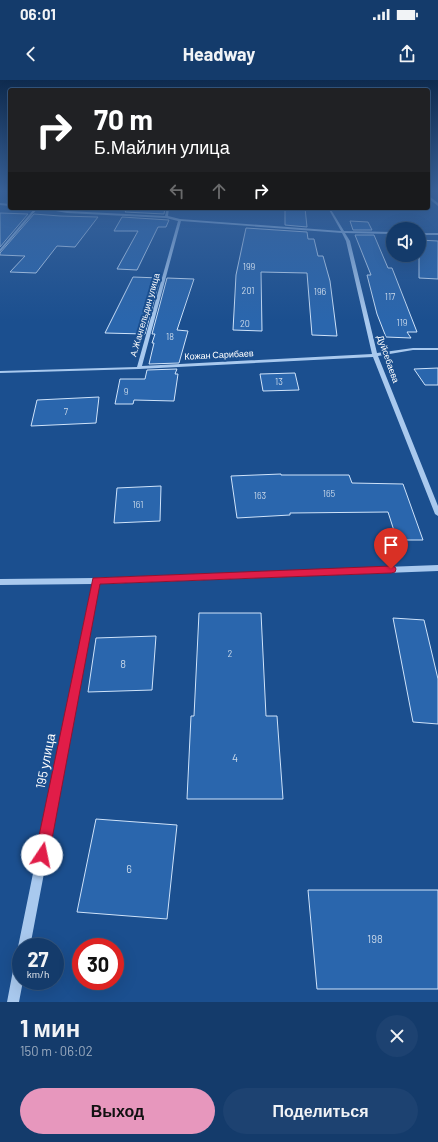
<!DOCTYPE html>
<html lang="ru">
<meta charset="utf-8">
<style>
:root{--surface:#143b6b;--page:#1d4271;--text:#f1f3f6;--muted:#9dadc1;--line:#33557e;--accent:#e797bd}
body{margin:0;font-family:Barlow,sans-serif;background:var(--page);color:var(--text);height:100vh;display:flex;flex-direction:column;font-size:15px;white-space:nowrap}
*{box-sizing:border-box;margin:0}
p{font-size:13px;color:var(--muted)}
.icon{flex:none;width:22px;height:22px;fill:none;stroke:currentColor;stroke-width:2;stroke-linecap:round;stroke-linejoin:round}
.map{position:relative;height:922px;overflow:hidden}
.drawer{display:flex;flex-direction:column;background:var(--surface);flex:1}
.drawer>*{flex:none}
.hud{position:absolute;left:8px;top:8px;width:422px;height:122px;border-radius:4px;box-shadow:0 4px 16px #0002,0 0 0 1px var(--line);background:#202124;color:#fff;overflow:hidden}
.tools{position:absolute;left:386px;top:142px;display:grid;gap:8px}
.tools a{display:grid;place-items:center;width:40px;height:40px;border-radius:50%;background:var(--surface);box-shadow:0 4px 16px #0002,0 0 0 1px var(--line);font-size:20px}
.speed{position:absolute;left:12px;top:858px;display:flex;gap:8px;font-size:20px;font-weight:700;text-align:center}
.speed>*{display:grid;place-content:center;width:52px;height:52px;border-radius:50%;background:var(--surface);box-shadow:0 4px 16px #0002,0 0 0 1px var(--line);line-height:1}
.speed small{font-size:10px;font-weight:400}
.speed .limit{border:6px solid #d22;background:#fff;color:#111}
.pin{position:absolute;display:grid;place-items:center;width:34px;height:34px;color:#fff;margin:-41px -17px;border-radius:50% 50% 50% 0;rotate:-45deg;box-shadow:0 0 4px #0007}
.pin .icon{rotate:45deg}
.me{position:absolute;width:44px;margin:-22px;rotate:11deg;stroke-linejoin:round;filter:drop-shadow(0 0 3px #0008)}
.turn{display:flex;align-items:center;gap:14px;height:84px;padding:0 20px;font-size:18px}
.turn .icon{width:52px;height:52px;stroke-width:2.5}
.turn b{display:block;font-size:28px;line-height:34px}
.lanes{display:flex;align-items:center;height:38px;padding:0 20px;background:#0003;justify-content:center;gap:20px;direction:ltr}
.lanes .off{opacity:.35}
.round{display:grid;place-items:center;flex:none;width:42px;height:42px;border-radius:21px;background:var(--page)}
.headline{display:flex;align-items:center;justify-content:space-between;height:68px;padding:0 20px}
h1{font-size:24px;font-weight:700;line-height:30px}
.cta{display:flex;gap:8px;margin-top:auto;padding:8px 20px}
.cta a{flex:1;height:46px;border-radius:24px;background:var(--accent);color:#111;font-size:16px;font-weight:700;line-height:46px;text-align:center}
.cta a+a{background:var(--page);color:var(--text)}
.status{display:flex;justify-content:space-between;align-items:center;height:28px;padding:0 20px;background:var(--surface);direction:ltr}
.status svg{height:11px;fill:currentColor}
header{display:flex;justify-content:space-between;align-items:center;height:52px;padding:0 20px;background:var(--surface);font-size:18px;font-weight:700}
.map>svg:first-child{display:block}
.building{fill:#2a66ad;stroke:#cfe3fa}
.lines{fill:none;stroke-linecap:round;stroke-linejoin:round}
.minor{fill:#a9c9ee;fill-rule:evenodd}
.route{fill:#e11d48;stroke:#92132f}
.labels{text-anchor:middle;stroke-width:4;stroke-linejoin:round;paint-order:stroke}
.number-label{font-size:9px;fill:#cad9ea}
.far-street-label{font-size:9px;fill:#fff;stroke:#1b4f8f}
.near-number-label{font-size:11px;fill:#cad9ea}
.near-street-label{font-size:13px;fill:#fff;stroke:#1b4f8f}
</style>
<div class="status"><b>06:01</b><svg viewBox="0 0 49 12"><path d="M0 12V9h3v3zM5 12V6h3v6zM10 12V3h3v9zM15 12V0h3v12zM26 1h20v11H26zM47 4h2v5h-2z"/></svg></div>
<header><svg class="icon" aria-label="back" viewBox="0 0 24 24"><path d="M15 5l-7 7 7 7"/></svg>Headway<svg class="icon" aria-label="share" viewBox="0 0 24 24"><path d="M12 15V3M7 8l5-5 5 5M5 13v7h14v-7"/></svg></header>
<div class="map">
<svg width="438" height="922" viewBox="0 0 438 922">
<rect width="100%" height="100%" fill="#1b4f8f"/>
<!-- building -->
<g class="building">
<polygon points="128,128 165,128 164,134 125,132"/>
<polygon points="285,128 305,128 307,147 285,145"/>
<polygon points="0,133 28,134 0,167"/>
<polygon points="34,134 60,136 98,137 75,167 57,166 36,193 10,192 25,176 0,175 0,173"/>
<polygon points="122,137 169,140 166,147 158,147 137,190 117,189 138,151 114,151"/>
<polygon points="350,141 368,142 372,150 353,150"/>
<polygon points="246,148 307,152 308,159 314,159 318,176 323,176 330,201 337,256 312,255 307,193 261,192 262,251 233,250 236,195"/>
<polygon points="355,155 374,155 388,188 392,188 417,252 407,252 411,258 386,257 377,234 367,195 371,195"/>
<polygon points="419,160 438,161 438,199 419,198"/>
<polygon points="133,197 160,198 145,254 105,253"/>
<polygon points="167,198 194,199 177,250 188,251 179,283 149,284 154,263 152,263 155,254 152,254"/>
<polygon points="438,288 438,305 425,305 414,289"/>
<polygon points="177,289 175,294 178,294 174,321 134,320 133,324 115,324 120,299 145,299 147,290"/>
<polygon points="295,293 299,310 263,311 260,294"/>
<polygon points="99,317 96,343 31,346 37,320"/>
<polygon points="281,394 281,395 349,395 352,403 403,404 423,460 397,460 388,432 290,433 290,435 237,438 231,396"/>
<polygon points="161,406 160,441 114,443 117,408"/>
<polygon points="199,533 261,533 266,636 277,636 283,719 187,719 191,636 194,636"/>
<polygon points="393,538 424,540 438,599 438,644 413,642"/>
<polygon points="156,556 152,610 88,612 96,558"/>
<polygon points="96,739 177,745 167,839 77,832"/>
<polygon points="308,810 438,810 438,909 317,909"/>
</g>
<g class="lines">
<!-- minor -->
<g class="minor">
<polygon points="428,115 438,123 438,126 428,118"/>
<polygon points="0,123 10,124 10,126 0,125"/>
<polygon points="35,128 38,128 0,172 0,169"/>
<path d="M39,128l28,3 98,5 2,-8h2l-1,8 12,3 161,12 -13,-23h2l14,23 49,1v2l-48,-1 5,8 27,112 36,-5h25v2h-25l-35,6 60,150v10l-3,-2 -62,-157 -234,12 -139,4v-2l137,-4 41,-146 -12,-3 -99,-5zM181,141l161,12 4,8 26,113 -230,12z"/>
<rect x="419" y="153" width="19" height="2"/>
<polygon points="438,485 438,491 99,504 30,867 21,867 21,872 20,871 18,867 92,504 0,505 0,499 96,498"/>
<polygon points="21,874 21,901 23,901 19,922 7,922 15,880 17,876"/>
</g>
</g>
<!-- sky -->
<linearGradient id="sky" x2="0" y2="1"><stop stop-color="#0f2b4f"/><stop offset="0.46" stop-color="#39639b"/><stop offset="1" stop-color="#39639b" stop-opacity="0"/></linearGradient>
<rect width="438" height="241" fill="url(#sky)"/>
<!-- route -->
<polygon class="route" points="391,486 395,487 396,489 395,492 391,493 100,504 49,775 47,780 42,782 37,780 35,775 93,498"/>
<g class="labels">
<!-- number labels -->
<g class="number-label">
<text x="249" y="190">199</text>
<text x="248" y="214">201</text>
<text x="320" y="215">196</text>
<text x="390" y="220">117</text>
<text x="402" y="246">119</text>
<text x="245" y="247">20</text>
<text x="170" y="260">18</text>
<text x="279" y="305">13</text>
<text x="126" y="315">9</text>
<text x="66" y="335">7</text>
<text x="329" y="417">165</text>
<text x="260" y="419">163</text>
<text x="138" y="428">161</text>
<text x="230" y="577">2</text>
</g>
<!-- far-street labels -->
<g class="far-street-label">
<text transform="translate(145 235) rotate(-74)" y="3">А.Жангельдин улица</text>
<text transform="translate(219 275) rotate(-3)" y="3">Кожан Сарибаев</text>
<text transform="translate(388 279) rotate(71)" y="3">Дуйсебаева</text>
</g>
<!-- near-number labels -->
<g class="near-number-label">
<text x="123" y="588">8</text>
<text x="235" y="682">4</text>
<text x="129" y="793">6</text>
<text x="375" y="863">198</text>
</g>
<!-- near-street labels -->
<g class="near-street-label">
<text transform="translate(45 681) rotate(-79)" y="5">195 улица</text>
</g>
</g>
</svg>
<div class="tools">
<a><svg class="icon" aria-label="sound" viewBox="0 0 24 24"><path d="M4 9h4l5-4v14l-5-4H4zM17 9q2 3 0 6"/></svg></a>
</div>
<div class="speed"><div>27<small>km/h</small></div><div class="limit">30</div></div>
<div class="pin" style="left:391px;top:489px;background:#d93025"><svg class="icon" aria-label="arrive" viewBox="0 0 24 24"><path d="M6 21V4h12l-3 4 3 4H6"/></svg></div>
<svg class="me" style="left:42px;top:775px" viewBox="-20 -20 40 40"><circle r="19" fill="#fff"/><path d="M0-13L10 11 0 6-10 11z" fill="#e11d48"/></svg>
<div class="hud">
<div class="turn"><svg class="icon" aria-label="right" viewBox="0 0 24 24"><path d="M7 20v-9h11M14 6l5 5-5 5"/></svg><div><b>70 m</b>Б.Майлин улица</div></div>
<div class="lanes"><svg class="icon off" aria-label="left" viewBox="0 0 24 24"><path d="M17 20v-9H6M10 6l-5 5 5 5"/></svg><svg class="icon off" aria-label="ahead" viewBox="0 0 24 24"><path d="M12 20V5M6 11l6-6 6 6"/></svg><svg class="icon" aria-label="right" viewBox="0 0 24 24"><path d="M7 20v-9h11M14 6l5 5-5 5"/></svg></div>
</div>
</div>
<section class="drawer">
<div class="headline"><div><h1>1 мин</h1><p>150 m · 06:02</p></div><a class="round"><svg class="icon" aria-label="close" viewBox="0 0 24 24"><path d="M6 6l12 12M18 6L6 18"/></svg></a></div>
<div class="cta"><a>Выход</a><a>Поделиться</a></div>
</section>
